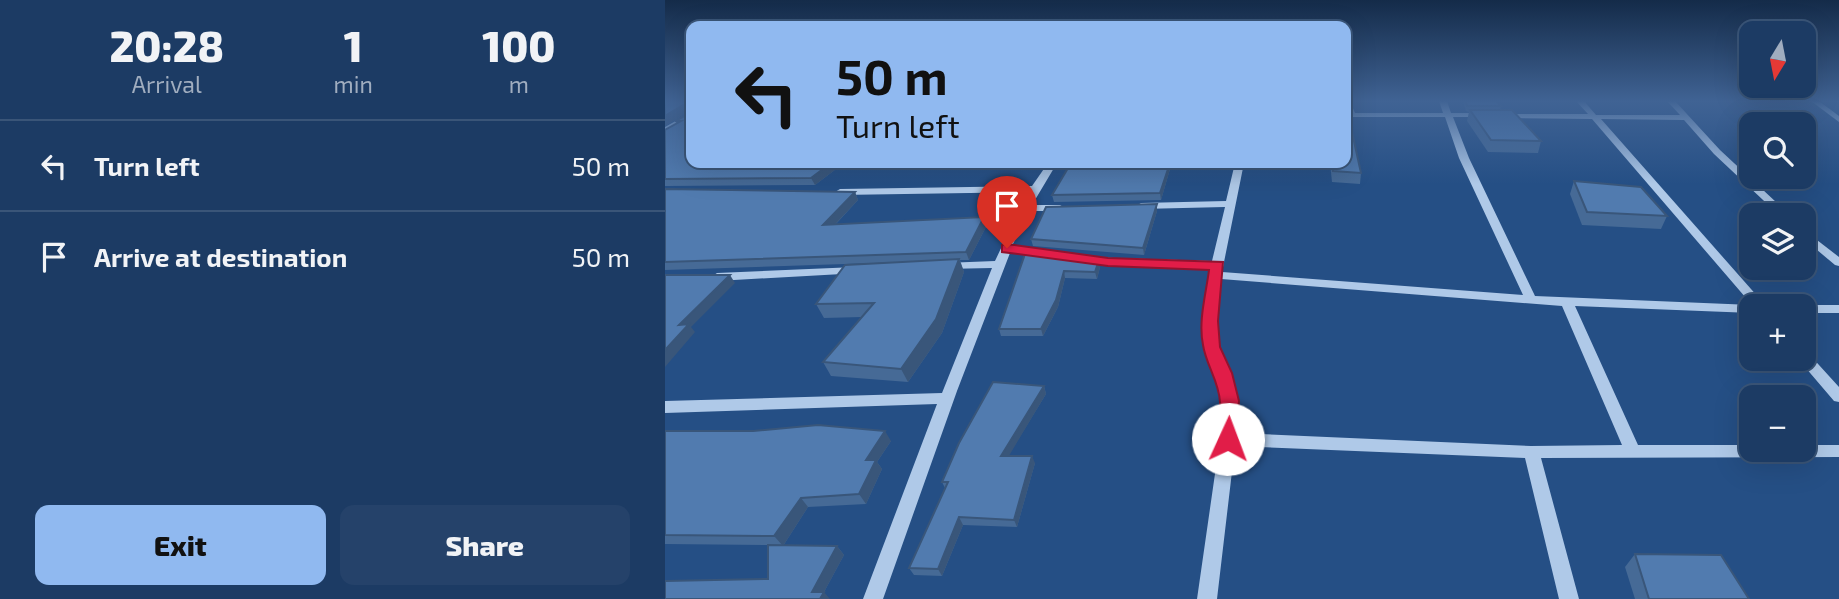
<!DOCTYPE html>
<meta charset="utf-8">
<style>
:root{--surface:#1c3b64;--page:#25426a;--text:#f1f3f6;--muted:#a0adbf;--line:#3a5578;--accent:#90b9f0}
body{margin:0;font-family:"Exo 2",sans-serif;background:var(--page);color:var(--text);height:100vh;display:flex;flex-direction:column;font-size:26px;white-space:nowrap}
*{box-sizing:border-box;margin:0}
p{font-size:23px;color:var(--muted)}
.icon{flex:none;width:38px;height:38px;fill:none;stroke:currentColor;stroke-width:2;stroke-linecap:round;stroke-linejoin:round}
.map{position:relative;flex:1;overflow:hidden}
.panel{display:flex;flex-direction:column;background:var(--surface);width:665px}
.panel>*{flex:none}
.top-card{position:absolute;left:21px;top:21px;width:665px;height:147px;border-radius:14px;box-shadow:0 7px 28px #0002,0 0 0 2px var(--line);background:#90b9f0;color:#111;overflow:hidden}
.needle{width:46px;rotate:190deg}
.buttons{position:absolute;left:1074px;top:21px;display:grid;gap:14px}
.buttons a{display:grid;place-items:center;width:77px;height:77px;border-radius:14px;background:var(--surface);box-shadow:0 7px 28px #0002,0 0 0 2px var(--line);font-size:35px}
.pin{position:absolute;display:grid;place-items:center;width:60px;height:60px;color:#fff;margin:-72px -30px;border-radius:50% 50% 50% 0;rotate:-45deg;box-shadow:0 0 7px #0007}
.pin .icon{rotate:45deg}
.me{position:absolute;width:77px;margin:-38px;rotate:2deg;stroke-linejoin:round;filter:drop-shadow(0 0 5px #0008)}
.turn{display:flex;align-items:center;gap:24px;height:147px;padding:0 35px;font-size:32px}
.turn .icon{width:91px;height:91px;stroke-width:2.5}
.turn b{display:block;font-size:49px;line-height:60px}
.eta{display:flex;justify-content:space-evenly;align-items:center;height:119px;text-align:center}
.eta b{font-size:42px;font-weight:800;line-height:49px}
.button{display:flex;gap:14px;margin-top:auto;padding:14px 35px}
.button a{flex:1;height:80px;border-radius:14px;background:var(--accent);color:#111;font-size:28px;font-weight:800;line-height:80px;text-align:center}
.button a+a{background:var(--page);color:var(--text)}
ul{padding:0;list-style:none}
li{display:flex;align-items:center;gap:21px;height:91px;padding:0 35px;border-top:2px solid var(--line)}
li div{flex:1}
li b{display:block;font-size:26px}
li em{font-style:normal}
main{display:flex;flex:1;min-height:0}
.map>svg:first-child{display:block}
.lines{fill:none;stroke-linecap:round;stroke-linejoin:round}
.minor{fill:#afc9e8;fill-rule:evenodd}
.wall{fill:#466a96}
.shaded-wall{fill:#39567a}
.building{fill:#517baf;stroke:#39567a;stroke-width:2}
.route{fill:#e11d48;stroke:#92132f;stroke-width:2}
</style>
<main>
<section class="panel">
<div class="eta">
<div><b>20:28</b><p>Arrival</p></div>
<div><b>1</b><p>min</p></div>
<div><b>100</b><p>m</p></div>
</div>
<ul>
<li><svg class="icon" aria-label="left" viewBox="0 0 24 24"><path d="M17 20v-9H6M10 6l-5 5 5 5"/></svg><div><b>Turn left</b></div><em>50 m</em></li>
<li><svg class="icon" aria-label="arrive" viewBox="0 0 24 24"><path d="M6 21V4h12l-3 4 3 4H6"/></svg><div><b>Arrive at destination</b></div><em>50 m</em></li>
</ul>
<div class="button"><a>Exit</a><a>Share</a></div>
</section>
<div class="map">
<svg width="1174" height="599" viewBox="0 0 1174 599">
<rect width="100%" height="100%" fill="#254f85"/>
<g class="lines">
<!-- minor -->
<g class="minor">
<path d="M681,101h4l5,12h88l-4,-12h8l4,12h36l1,2 -4,2h-31l16,41 66,138 217,9 -160,-186 -90,-1 -4,-2 4,-2h86l-12,-13h8l12,14h84l-13,-14h8l45,49 70,65h-11l-65,-61 -30,-34 -83,-1 165,187h-14v7l-177,-7 63,139h114v5h52v-5h35v12l-298,1 38,141h-20l-34,-141 -290,-12 -18,153h-20l23,-160 3,-38 -7,-28 -11,-26 -1,-26 7,-53 -126,-6 -6,-3 2,-2 131,4 13,-54 -84,2 -5,-3 5,-3 85,-2 9,-38h9l-22,109 301,23 -64,-137 -14,-41h-99zM556,279l341,27 60,139 -91,1 -295,-13 1,-32 -7,-28 -11,-26 -3,-26z"/>
<polygon points="1146,101 1154,101 1174,116 1174,122"/>
<polygon points="23,114 26,114 26,119 0,133 0,127"/>
<polygon points="383,163 392,163 367,205 395,205 400,208 395,211 364,211 347,246 378,250 384,253 378,256 345,253 292,391 218,599 198,599 272,404 0,413 0,401 277,393 327,268 279,269 273,266 279,263 330,261 354,210 353,208 364,192 175,195 170,192 175,189 367,186"/>
<polygon points="1139,230 1174,257 1174,266 1170,265 1139,239"/>
<polygon points="191,267 197,271 195,273 52,281 46,277 52,273"/>
<polygon points="1139,305 1174,305 1174,313 1139,313 1139,306 1135,306"/>
<polygon points="1139,352 1144,354 1174,387 1174,402 1169,401 1134,360 1133,359 1139,359"/>
</g>
</g>
<!-- wall -->
<g class="wall">
<polygon points="0,101 26,101 26,163 179,163 150,185 0,186 0,130 12,124 10,121 23,114 24,112 22,112 0,126"/>
<polygon points="798,101 831,101 836,106 835,110 876,141 873,153 823,152 802,121 804,112 801,111"/>
<polygon points="406,163 506,163 505,169 496,200 389,202 387,195"/>
<polygon points="665,163 681,163 696,173 695,184 667,182"/>
<polygon points="909,181 1002,216 996,229 917,225 905,194"/>
<polygon points="0,189 190,192 193,200 170,225 322,225 304,260 295,260 299,272 277,333 243,382 166,376 158,362 197,317 159,318 151,304 240,262 0,270"/>
<polygon points="492,204 492,211 479,255 368,246 366,239"/>
<polygon points="361,251 435,267 432,279 400,278 393,307 378,336 336,336 334,329"/>
<polygon points="379,386 381,394 343,456 370,463 352,527 298,525 277,576 249,575 244,568 280,488 277,482"/>
<polygon points="0,431 226,441 212,462 217,469 201,504 143,507 118,546 172,546 179,555 159,592 103,579 103,545 0,544"/>
<polygon points="970,554 1084,599 970,599 960,567"/>
</g>
<!-- shaded-wall -->
<g class="shaded-wall">
<polygon points="18,105 22,112 0,126 0,116"/>
<polygon points="166,163 179,163 150,185 146,178"/>
<polygon points="505,163 506,163 505,169 496,200 495,193"/>
<polygon points="190,192 193,200 162,233 158,225"/>
<polygon points="492,204 492,211 479,255 478,248"/>
<polygon points="319,217 322,225 304,260 301,252"/>
<polygon points="294,259 299,272 277,333 243,382 236,369"/>
<polygon points="434,260 435,267 432,279 430,272"/>
<polygon points="399,271 400,278 393,307 378,336 376,329"/>
<polygon points="65,275 70,283 26,327 30,332 0,367 0,350 14,325"/>
<polygon points="379,386 381,394 339,464 336,456"/>
<polygon points="220,431 226,441 212,462 217,469 201,504 194,494 201,460"/>
<polygon points="367,456 370,463 352,527 349,520"/>
<polygon points="136,498 143,507 118,546 109,536"/>
<polygon points="294,517 298,525 277,576 273,569"/>
<polygon points="172,546 179,555 159,592 165,599 153,599 147,592"/>
</g>
<!-- building -->
<g class="building">
<polygon points="0,101 26,101 26,163 166,163 146,178 0,179 0,130 16,121 10,121 23,114 25,107 18,105 0,116"/>
<polygon points="801,101 831,101 836,106 802,106"/>
<polygon points="805,110 847,110 876,141 826,140"/>
<polygon points="681,132 687,132 696,173 668,171 667,163 681,163"/>
<polygon points="406,163 505,163 495,193 387,195"/>
<polygon points="909,181 976,187 1002,216 922,212"/>
<polygon points="0,189 190,192 158,225 319,217 301,252 0,262"/>
<polygon points="492,204 478,248 366,239 381,207"/>
<polygon points="361,251 434,260 430,272 399,271 391,300 376,329 334,329"/>
<polygon points="294,259 271,319 236,369 158,362 209,303 151,304 180,265"/>
<polygon points="0,275 65,275 14,325 24,324 0,350"/>
<polygon points="328,382 379,386 336,456 367,456 349,520 294,517 273,569 244,568 283,482 277,482 294,443"/>
<polygon points="153,425 220,431 201,460 211,460 194,494 136,498 109,536 0,535 0,431 88,431"/>
<polygon points="103,545 172,546 147,592 159,592 155,599 0,599 0,581 103,579"/>
<polygon points="970,554 1056,555 1084,599 984,599"/>
</g>
<!-- sky -->
<linearGradient id="sky" x2="0" y2="1"><stop stop-color="#142b49"/><stop offset="0.55" stop-color="#406394"/><stop offset="1" stop-color="#406394" stop-opacity="0"/></linearGradient>
<rect width="1174" height="184" fill="url(#sky)"/>
<!-- route -->
<path class="route" d="M342,244l101,14 115,4 -5,59 2,26 12,26 7,28 -4,44h-14c-6,-13 0,-29 -1,-43 -1,-21 -14,-37 -17,-57 -5,-24 3,-51 6,-75l-101,-4 -106,-14v-7z"/>
</svg>
<div class="buttons">
<a><svg class="needle" viewBox="-14 -14 28 28"><path d="M0-13l5 13h-10z" fill="#e53935"/><path d="M0 13l5-13h-10z" fill="#a0adbf"/></svg></a>
<a><svg class="icon" aria-label="search" viewBox="0 0 24 24"><circle cx="10" cy="10" r="6"/><path d="M15 15l6 6"/></svg></a>
<a><svg class="icon" aria-label="layers" viewBox="0 0 24 24"><path d="M12 4l9 5-9 5-9-5zM3 14l9 5 9-5"/></svg></a>
<a>+</a>
<a>−</a>
</div>
<div class="pin" style="left:342px;top:248px;background:#d93025"><svg class="icon" aria-label="arrive" viewBox="0 0 24 24"><path d="M6 21V4h12l-3 4 3 4H6"/></svg></div>
<svg class="me" style="left:563px;top:439px" viewBox="-20 -20 40 40"><circle r="19" fill="#fff"/><path d="M0-13L10 11 0 6-10 11z" fill="#e11d48"/></svg>
<div class="top-card">
<div class="turn"><svg class="icon" aria-label="left" viewBox="0 0 24 24"><path d="M17 20v-9H6M10 6l-5 5 5 5"/></svg><div><b>50 m</b>Turn left</div></div>
</div>
</div>
</main>
